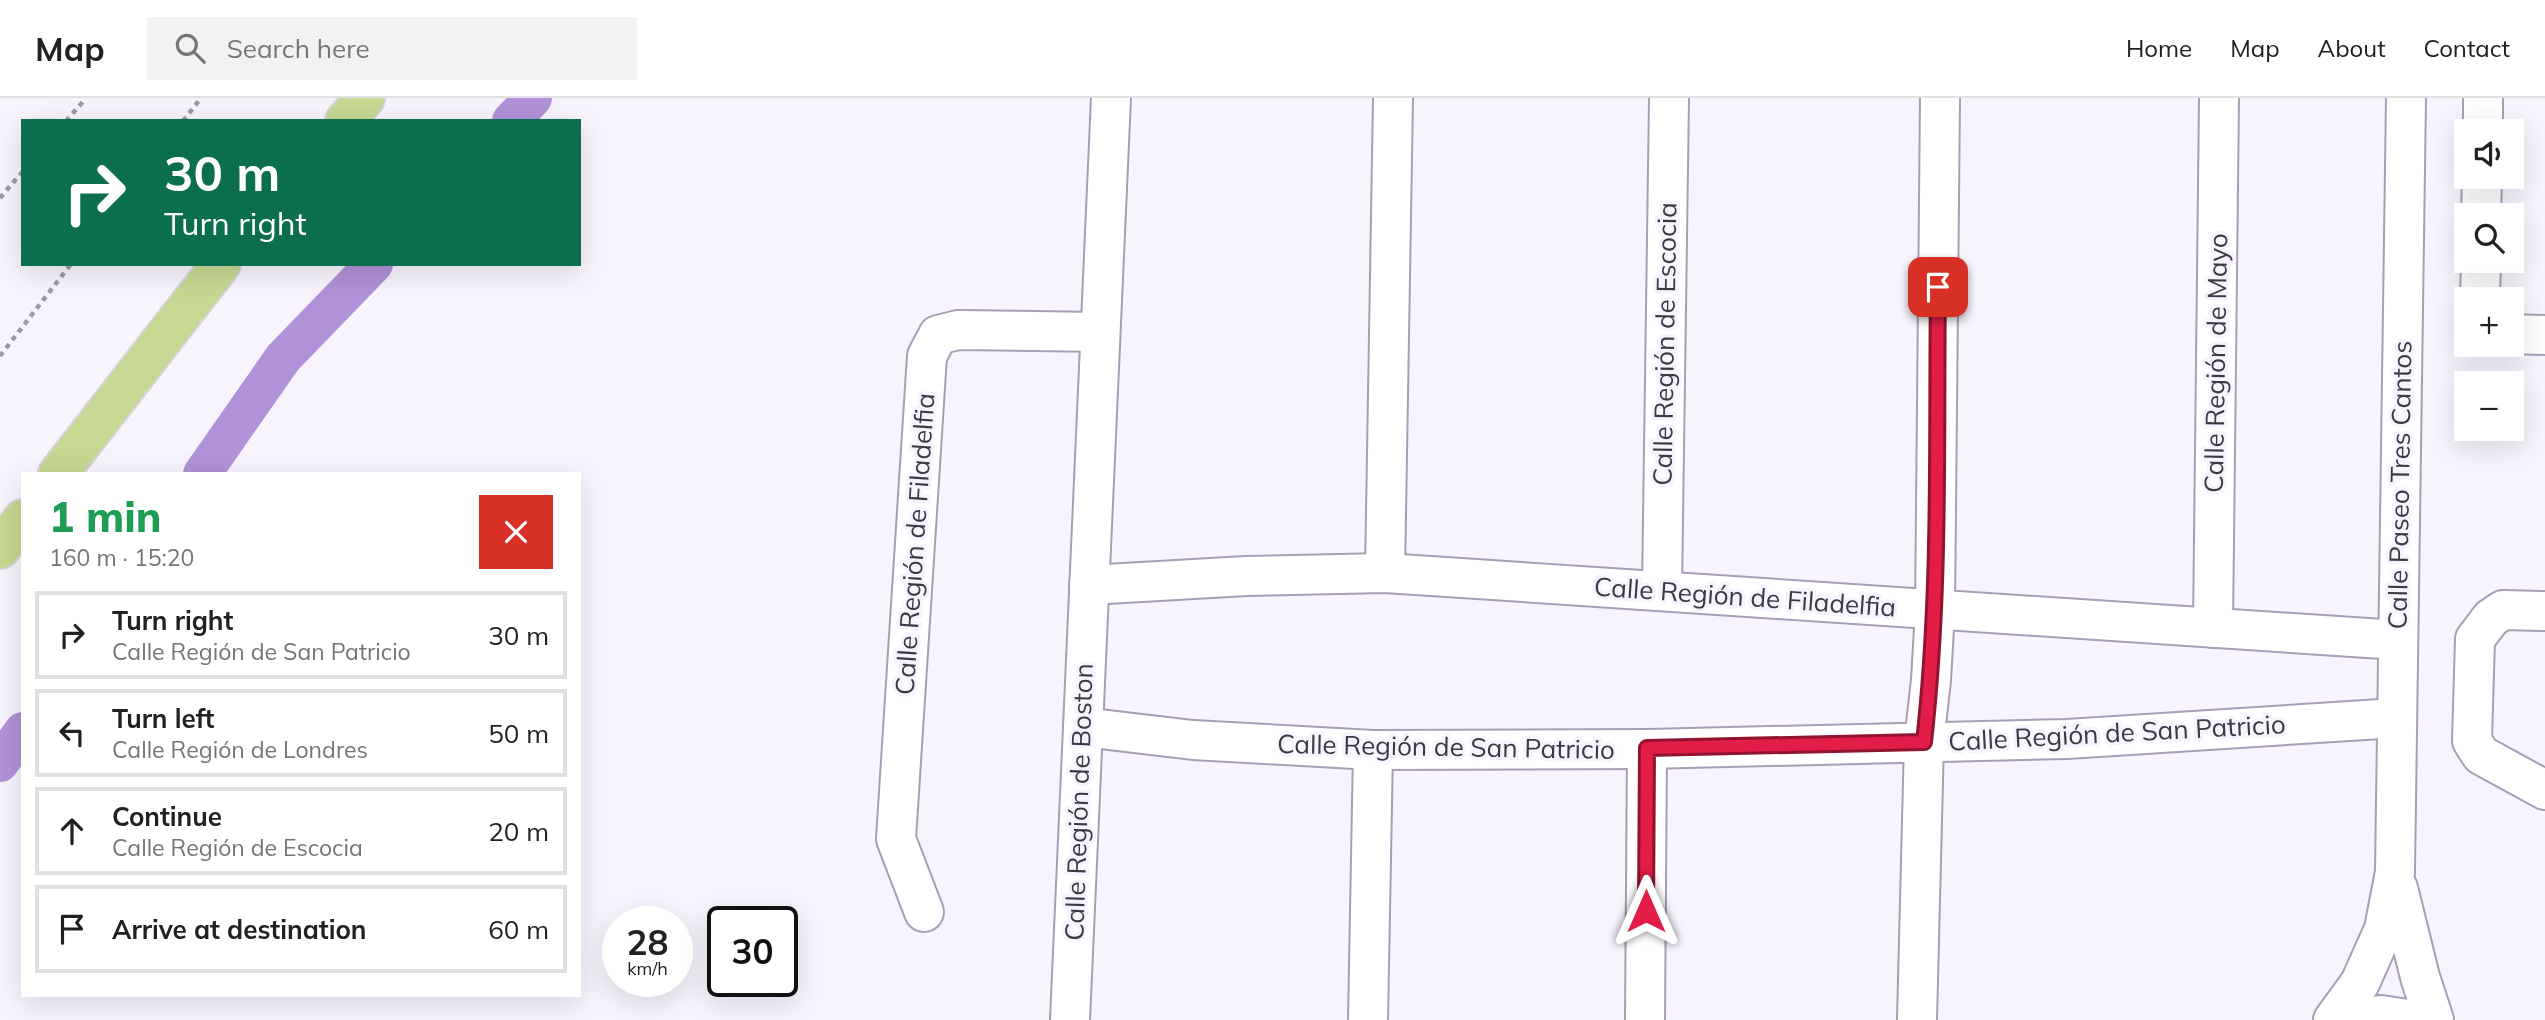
<!DOCTYPE html>
<meta charset="utf-8">
<style>
:root{--surface:#fff;--page:#f2f2f2;--text:#202124;--muted:#757577;--line:#e0e0e0}
body{margin:0;font-family:Mulish,sans-serif;background:var(--page);color:var(--text);height:100vh;display:flex;flex-direction:column;font-size:26px;white-space:nowrap}
*{box-sizing:border-box;margin:0}
p{font-size:23px;color:var(--muted)}
.icon{flex:none;width:38px;height:38px;fill:none;stroke:currentColor;stroke-width:2;stroke-linecap:round;stroke-linejoin:round}
.map{position:relative;flex:1;overflow:hidden}
.details{position:absolute;left:21px;top:374px;width:560px;height:525px;display:flex;flex-direction:column;background:var(--surface);border-radius:0px;box-shadow:0 7px 28px #0002}
.details>*{flex:none}
.hud{position:absolute;left:21px;top:21px;width:560px;height:147px;border-radius:0px;box-shadow:0 7px 28px #0002;background:#0b6e4f;color:#fff;overflow:hidden}
.buttons{position:absolute;left:2454px;top:21px;display:grid;gap:14px}
.buttons a{display:grid;place-items:center;width:70px;height:70px;border-radius:0px;background:var(--surface);box-shadow:0 7px 28px #0002;font-size:35px}
.speed{position:absolute;left:602px;top:808px;display:flex;gap:14px;font-size:35px;font-weight:700;text-align:center}
.speed>*{display:grid;place-content:center;width:91px;height:91px;border-radius:50%;background:var(--surface);box-shadow:0 7px 28px #0002;line-height:1}
.speed small{font-size:18px;font-weight:400}
.speed .limit{border:4px solid #111;border-radius:10px;background:#fff;color:#111}
.pin{position:absolute;display:grid;place-items:center;width:60px;height:60px;color:#fff;margin:-30px;border-radius:14px;box-shadow:0 4px 10px #0006}
.me{position:absolute;width:77px;margin:-38px;rotate:0deg;stroke-linejoin:round;filter:drop-shadow(0 0 5px #0008)}
.turn{display:flex;align-items:center;gap:24px;height:147px;padding:0 28px;font-size:32px}
.turn .icon{width:91px;height:91px;stroke-width:2.5}
.turn b{display:block;font-size:49px;line-height:60px}
.round{display:grid;place-items:center;flex:none;width:74px;height:74px;border-radius:0px;background:var(--page)}
.headline{display:flex;align-items:center;justify-content:space-between;height:119px;padding:0 28px}
h1{font-size:42px;font-weight:800;line-height:52px;color:#1e9e55}
ul{padding:0;list-style:none}
li{display:flex;align-items:center;gap:21px;height:88px;margin:0 14px 10px;padding:0 14px;border:4px solid var(--line);border-radius:0px}
li div{flex:1}
li b{display:block;font-size:26px}
li em{font-style:normal}
header{display:flex;align-items:center;gap:42px;box-sizing:border-box;height:98px;padding:0 35px;background:var(--surface);border-bottom:2px solid var(--line)}
header strong{font-size:33px}
nav{display:flex;gap:38px;margin-inline-start:auto;font-size:24px}
.search{width:490px;height:63px;background:var(--page);display:flex;align-items:center;gap:18px;box-sizing:border-box;padding:0 24px;border-radius:0px;color:var(--muted);font-size:26px}
.map>svg:first-child{display:block}
.lines{fill:none;stroke-linecap:round;stroke-linejoin:round}
.canal{stroke:#b191d7;stroke-width:38}
.minor-casing{stroke:#a89eb6;stroke-width:42}
.tertiary-casing{stroke:#a89eb6;stroke-width:42}
.trunk-casing{stroke:#d4d3d5;stroke-width:42}
.path{stroke:#9e9aa3;stroke-width:4.5;stroke-dasharray:5 5;stroke-linecap:butt}
.minor{stroke:#fff;stroke-width:38}
.tertiary{stroke:#fff;stroke-width:38}
.trunk{stroke:#c6d892;stroke-width:38}
.route-casing{stroke:#92132f;stroke-width:18}
.route{stroke:#e11d48;stroke-width:12}
.labels{text-anchor:middle;stroke-width:7;stroke-linejoin:round;paint-order:stroke}
.street-label{font-size:26px;fill:#3d3942;stroke:#f8f4fe}
</style>
<header>
<strong>Map</strong>
<div class="search"><svg class="icon" aria-label="search" viewBox="0 0 24 24"><circle cx="10" cy="10" r="6"/><path d="M15 15l6 6"/></svg>Search here</div>
<nav><a>Home</a><a>Map</a><a>About</a><a>Contact</a></nav>
</header>
<div class="map">
<svg width="2545" height="922" viewBox="0 0 2545 922">
<rect width="100%" height="100%" fill="#f8f4fe"/>
<g class="lines">
<!-- canal -->
<g class="canal">
<polyline points="511,23 533,0"/>
<polyline points="202,376 283,260 374,166"/>
<polyline points="0,665 23,633"/>
</g>
<!-- minor casing -->
<g class="minor-casing">
<g id="minor">
<polyline points="2483,33 2483,0"/>
<polyline points="2481,117 2482,79"/>
<polyline points="2480,201 2481,163"/>
<polyline points="2511,236 2545,237"/>
<polyline points="1385,475 1393,0"/>
<polyline points="1089,487 1246,478 1385,475 2398,542"/>
<polyline points="1662,492 1669,0"/>
<polyline points="2545,513 2503,512 2491,520 2475,541 2472,643 2481,657 2545,692"/>
<polyline points="2213,530 2219,0"/>
<polyline points="1083,629 1193,642 1373,652 1647,651 2067,641 2397,620"/>
<polyline points="2398,790 2420,879 2434,922"/>
<polyline points="924,814 896,741 927,258 938,237 958,232 1100,234"/>
<polyline points="1070,922 1111,0"/>
<polyline points="1368,922 1373,652"/>
<polyline points="1645,922 1647,651"/>
<polyline points="1917,922 1924,644 1931,582 1935,513 1940,0"/>
<polyline points="2333,922 2360,885 2384,831 2395,774 2406,0"/>
</g>
</g>
<!-- tertiary casing -->
<g class="tertiary-casing">
<polyline id="tertiary" points="2351,922 2381,917 2414,922"/>
</g>
<!-- trunk casing -->
<g class="trunk-casing">
<g id="trunk">
<polyline points="345,23 365,0"/>
<polyline points="58,376 221,166"/>
<polyline points="0,451 23,421"/>
</g>
</g>
<!-- path -->
<g class="path">
<polyline points="66,23 86,0"/>
<polyline points="183,23 201,0"/>
<polyline points="0,100 23,73"/>
<polyline points="0,258 71,166"/>
</g>
<!-- minor -->
<use href="#minor" class="minor"/>
<!-- tertiary -->
<use href="#tertiary" class="tertiary"/>
<!-- trunk -->
<use href="#trunk" class="trunk"/>
</g>
<g class="lines">
<!-- route casing -->
<g class="route-casing">
<path id="route" d="M1646,813l1,-163 277,-6c17,-151 12,-304 14,-455"/>
</g>
<!-- route -->
<use href="#route" class="route"/>
</g>
<g class="labels">
<!-- street labels -->
<g class="street-label">
<text transform="translate(1665 246) rotate(-89)" y="9">Calle Región de Escocia</text>
<text transform="translate(2216 265) rotate(-89)" y="9">Calle Región de Mayo</text>
<text transform="translate(2400 387) rotate(-89)" y="9">Calle Paseo Tres Cantos</text>
<text transform="translate(915 446) rotate(-86)" y="9">Calle Región de Filadelfia</text>
<text transform="translate(1745 499) rotate(4)" y="9">Calle Región de Filadelfia</text>
<text transform="translate(2117 635) rotate(-3)" y="9">Calle Región de San Patricio</text>
<text transform="translate(1446 649) rotate(1)" y="9">Calle Región de San Patricio</text>
<text transform="translate(1079 704) rotate(-88)" y="9">Calle Región de Boston</text>
</g>
</g>
</svg>
<div class="buttons">
<a><svg class="icon" aria-label="sound" viewBox="0 0 24 24"><path d="M4 9h4l5-4v14l-5-4H4zM17 9q2 3 0 6"/></svg></a>
<a><svg class="icon" aria-label="search" viewBox="0 0 24 24"><circle cx="10" cy="10" r="6"/><path d="M15 15l6 6"/></svg></a>
<a>+</a>
<a>−</a>
</div>
<div class="speed"><div>28<small>km/h</small></div><div class="limit">30</div></div>
<div class="pin" style="left:1938px;top:189px;background:#d93025"><svg class="icon" aria-label="arrive" viewBox="0 0 24 24"><path d="M6 21V4h12l-3 4 3 4H6"/></svg></div>
<svg class="me" style="left:1646px;top:813px" viewBox="-20 -20 40 40"><path d="M0-17L14 15 0 8-14 15z" fill="#e11d48" stroke="#fff" stroke-width="4"/></svg>
<div class="hud">
<div class="turn"><svg class="icon" aria-label="right" viewBox="0 0 24 24"><path d="M7 20v-9h11M14 6l5 5-5 5"/></svg><div><b>30 m</b>Turn right</div></div>
</div>
<section class="details">
<div class="headline"><div><h1>1 min</h1><p>160 m · 15:20</p></div><a class="round" style="background:#d93025;color:#fff"><svg class="icon" aria-label="close" viewBox="0 0 24 24"><path d="M6 6l12 12M18 6L6 18"/></svg></a></div>
<ul>
<li><svg class="icon" aria-label="right" viewBox="0 0 24 24"><path d="M7 20v-9h11M14 6l5 5-5 5"/></svg><div><b>Turn right</b><p>Calle Región de San Patricio</p></div><em>30 m</em></li>
<li><svg class="icon" aria-label="left" viewBox="0 0 24 24"><path d="M17 20v-9H6M10 6l-5 5 5 5"/></svg><div><b>Turn left</b><p>Calle Región de Londres</p></div><em>50 m</em></li>
<li><svg class="icon" aria-label="ahead" viewBox="0 0 24 24"><path d="M12 20V5M6 11l6-6 6 6"/></svg><div><b>Continue</b><p>Calle Región de Escocia</p></div><em>20 m</em></li>
<li><svg class="icon" aria-label="arrive" viewBox="0 0 24 24"><path d="M6 21V4h12l-3 4 3 4H6"/></svg><div><b>Arrive at destination</b></div><em>60 m</em></li>
</ul>
</section>
</div>
